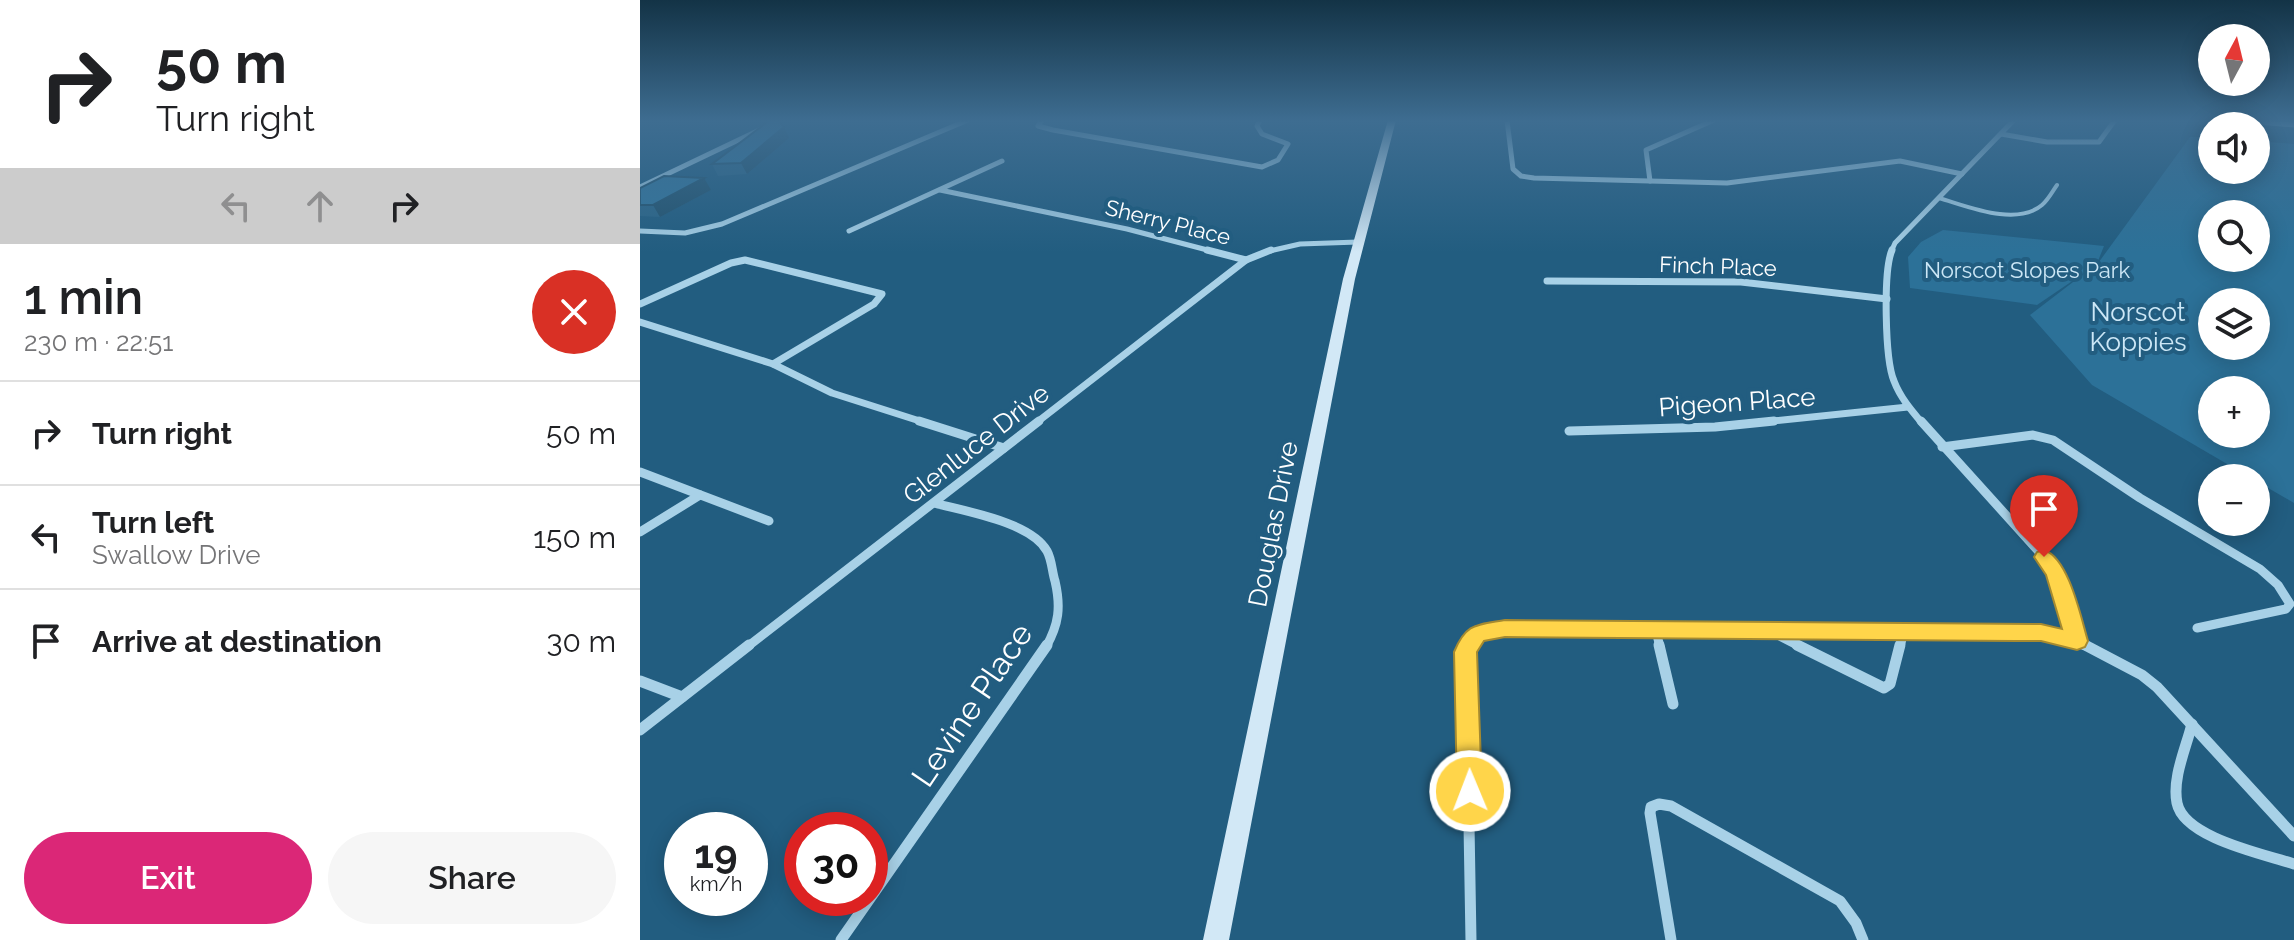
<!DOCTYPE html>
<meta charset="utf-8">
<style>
:root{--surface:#fff;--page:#f6f6f6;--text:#202124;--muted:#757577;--line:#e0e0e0;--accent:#db2777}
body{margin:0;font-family:Raleway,sans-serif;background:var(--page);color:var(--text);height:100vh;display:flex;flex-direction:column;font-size:30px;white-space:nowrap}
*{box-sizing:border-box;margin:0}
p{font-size:26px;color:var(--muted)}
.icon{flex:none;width:44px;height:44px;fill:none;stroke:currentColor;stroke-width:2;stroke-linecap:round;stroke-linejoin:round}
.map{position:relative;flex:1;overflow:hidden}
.side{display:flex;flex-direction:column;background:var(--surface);width:640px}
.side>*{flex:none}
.hud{background:#fff;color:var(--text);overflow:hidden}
.needle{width:52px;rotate:7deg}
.tools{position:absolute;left:1558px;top:24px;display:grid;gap:16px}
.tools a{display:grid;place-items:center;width:72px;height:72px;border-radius:50%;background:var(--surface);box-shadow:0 4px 20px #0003;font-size:40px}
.speed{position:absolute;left:24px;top:812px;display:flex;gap:16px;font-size:40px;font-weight:700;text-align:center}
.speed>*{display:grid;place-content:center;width:104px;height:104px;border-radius:50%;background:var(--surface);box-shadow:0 4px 20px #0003;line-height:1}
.speed small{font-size:20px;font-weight:400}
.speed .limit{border:12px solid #d22;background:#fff;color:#111}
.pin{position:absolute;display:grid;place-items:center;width:68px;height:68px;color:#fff;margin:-82px -34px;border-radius:50% 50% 50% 0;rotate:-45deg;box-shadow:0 0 8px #0007}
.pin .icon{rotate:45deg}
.me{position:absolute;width:88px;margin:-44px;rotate:359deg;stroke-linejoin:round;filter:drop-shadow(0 0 6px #0008)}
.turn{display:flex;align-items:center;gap:28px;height:168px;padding:0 24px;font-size:36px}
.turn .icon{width:104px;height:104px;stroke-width:2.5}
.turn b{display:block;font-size:56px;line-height:68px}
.lanes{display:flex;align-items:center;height:76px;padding:0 24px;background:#0003;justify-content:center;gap:40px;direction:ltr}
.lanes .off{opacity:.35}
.round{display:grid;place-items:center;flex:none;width:84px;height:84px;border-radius:42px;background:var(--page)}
.overview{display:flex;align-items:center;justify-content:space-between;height:136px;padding:0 24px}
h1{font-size:48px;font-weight:600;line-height:60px}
.primary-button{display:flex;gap:16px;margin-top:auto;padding:16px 24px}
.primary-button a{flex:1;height:92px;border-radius:48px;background:var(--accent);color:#fff;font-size:32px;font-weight:600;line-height:92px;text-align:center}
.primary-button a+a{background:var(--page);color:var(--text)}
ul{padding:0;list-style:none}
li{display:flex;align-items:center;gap:24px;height:104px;padding:0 24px;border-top:2px solid var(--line)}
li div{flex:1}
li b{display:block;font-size:30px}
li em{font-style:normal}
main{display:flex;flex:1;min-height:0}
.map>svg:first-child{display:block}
.green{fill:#2c7198;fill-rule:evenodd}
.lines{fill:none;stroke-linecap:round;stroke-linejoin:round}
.lane{stroke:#a8d1e7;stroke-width:4}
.street-far3{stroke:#a8d1e7;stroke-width:5}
.street-far2{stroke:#a8d1e7;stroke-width:7}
.street-far1{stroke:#a8d1e7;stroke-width:9}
.street{stroke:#a8d1e7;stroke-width:11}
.secondary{fill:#d2e8f6;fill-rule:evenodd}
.wall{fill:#2b6587}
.shaded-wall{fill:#23536e}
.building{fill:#32769d;stroke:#23536e;stroke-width:2}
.route{fill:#ffd54a;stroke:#a68a30;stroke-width:2}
.labels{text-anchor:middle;stroke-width:8;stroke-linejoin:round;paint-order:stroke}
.far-street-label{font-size:22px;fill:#fff;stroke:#225d80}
.far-park-label{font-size:22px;fill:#cce7f6;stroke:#225d80}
.park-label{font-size:26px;fill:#cce7f6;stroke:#225d80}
.street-label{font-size:26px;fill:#fff;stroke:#225d80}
.near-street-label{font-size:32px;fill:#fff;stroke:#225d80}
</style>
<main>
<section class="side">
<div class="hud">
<div class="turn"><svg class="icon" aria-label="right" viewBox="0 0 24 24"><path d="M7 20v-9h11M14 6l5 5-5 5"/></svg><div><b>50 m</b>Turn right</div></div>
<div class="lanes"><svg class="icon off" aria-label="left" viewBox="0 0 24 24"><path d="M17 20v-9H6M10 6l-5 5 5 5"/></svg><svg class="icon off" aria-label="ahead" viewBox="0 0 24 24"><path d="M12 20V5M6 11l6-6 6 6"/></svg><svg class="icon" aria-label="right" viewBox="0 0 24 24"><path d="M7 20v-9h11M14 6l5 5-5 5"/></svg></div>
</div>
<div class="overview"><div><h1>1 min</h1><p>230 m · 22:51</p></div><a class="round" style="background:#d93025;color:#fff"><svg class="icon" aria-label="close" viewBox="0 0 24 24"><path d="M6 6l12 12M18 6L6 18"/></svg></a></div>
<ul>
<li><svg class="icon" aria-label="right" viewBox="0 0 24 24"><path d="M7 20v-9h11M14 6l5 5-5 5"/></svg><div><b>Turn right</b></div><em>50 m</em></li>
<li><svg class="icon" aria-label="left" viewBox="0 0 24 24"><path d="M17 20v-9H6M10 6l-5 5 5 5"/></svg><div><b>Turn left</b><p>Swallow Drive</p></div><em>150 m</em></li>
<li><svg class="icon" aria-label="arrive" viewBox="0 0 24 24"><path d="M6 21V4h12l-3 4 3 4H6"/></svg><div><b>Arrive at destination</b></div><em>30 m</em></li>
</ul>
<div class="primary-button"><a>Exit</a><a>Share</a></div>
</section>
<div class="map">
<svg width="1654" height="940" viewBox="0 0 1654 940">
<rect width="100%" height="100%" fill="#225d80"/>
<!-- green -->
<path class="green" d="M1550,137h22v33h44v-29l38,3v359l-38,-22v-3h-5l-159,-93 -62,-70 60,-46 -53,36 -127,-17 -2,-31 13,-15 22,-12 161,16 -8,20zM1572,214h44v44h-44zM1572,302h44v44h-44zM1572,390h44v44h-44z"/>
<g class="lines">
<!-- lane -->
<path class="lane" d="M1299,198c28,8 77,29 103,7 6,-5 10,-13 15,-20"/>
<!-- street-far3 -->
<g class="street-far3">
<polyline points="402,120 398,126 413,130 622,167 638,160 648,144 622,134 617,126 620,120"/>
<polyline points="867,120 873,169 881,176 894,178 1087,183 1260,161 1322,174"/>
<polyline points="1617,122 1654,125"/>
<polyline points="1361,134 1407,142 1459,142 1475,120"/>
<polyline points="1010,181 1006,150 1074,120"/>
<polyline points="0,187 140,120"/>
<polyline points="300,190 487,229 575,252"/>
<polyline points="0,231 45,233 82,224 328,120"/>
<polyline points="209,231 362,161"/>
<polyline points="625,252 660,244 718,242"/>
<polyline points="1251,252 1255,243 1374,120"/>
</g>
<!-- street-far2 -->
<g class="street-far2">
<polyline points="567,250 606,260"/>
<path d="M1252,250c-9,21 -7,110 2,131 6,16 17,29 28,42"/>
<polyline points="907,281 1101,282 1247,299"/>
<polyline points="0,304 91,263 105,260 242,294 234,304 133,364 192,393 286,423"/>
<polyline points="0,322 133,364"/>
<polyline points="396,423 606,260 631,250"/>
<polyline points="1114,423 1268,407"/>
</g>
<!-- street-far1 -->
<g class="street-far1">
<polyline points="279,421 364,448"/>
<polyline points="1281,421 1411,565 1430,611 1437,641"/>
<polyline points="929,431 1075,427 1134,421"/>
<polyline points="1302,447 1393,435 1413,440 1500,498 1620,569 1638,585 1650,604 1646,609 1557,628"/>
<polyline points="0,472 129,521"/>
<path d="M294,503c30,8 97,19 113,48 5,9 5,21 8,30 6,26 4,43 -9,66"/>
<polyline points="0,532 60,495"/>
<polyline points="1016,631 1020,647"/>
<polyline points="1132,632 1161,647"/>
<polyline points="107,647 399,421"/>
<polyline points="828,647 831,639 847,630 1401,632 1449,647"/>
<polyline points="1260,647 1264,631"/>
</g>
<!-- street -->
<g class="street">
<polyline points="829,645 826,652 831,940"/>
<polyline points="1019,645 1033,704"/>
<polyline points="1157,645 1244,688 1250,684 1260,645"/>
<polyline points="1445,645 1502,675 1517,687 1654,836"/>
<polyline points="0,681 42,697"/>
<path d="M1552,724c-6,24 -20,54 -15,79 7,35 87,51 117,61"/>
<polyline points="0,730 109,645"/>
<polyline points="201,940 407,645"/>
<polyline points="1031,940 1010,813 1011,807 1019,804 1031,806 1200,901 1216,923 1223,940"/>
</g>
<!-- secondary -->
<polygon class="secondary" points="748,120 756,120 715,279 589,940 563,940 703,279"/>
</g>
<!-- wall -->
<g class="wall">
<polygon points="149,138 107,174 78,176 72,164"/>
<polygon points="0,188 71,190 20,217 0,216"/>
</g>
<!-- shaded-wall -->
<g class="shaded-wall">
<polygon points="144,127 149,138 107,174 101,163"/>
<polygon points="64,178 71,190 20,217 13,205"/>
</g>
<!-- building -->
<g class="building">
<polygon points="130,120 138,120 144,127 101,163 72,164"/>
<polygon points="24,176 64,178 13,205 0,205 0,188"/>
</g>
<!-- sky -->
<linearGradient id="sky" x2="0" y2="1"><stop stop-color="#133346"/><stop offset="0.48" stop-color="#3e6d91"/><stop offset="1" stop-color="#3e6d91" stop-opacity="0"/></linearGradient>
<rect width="1654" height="252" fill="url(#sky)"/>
<!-- route -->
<path class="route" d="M1404,550c25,8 37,68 44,91l-3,6 -8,3 -36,-9h-27l-509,-4 -21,4 -7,11 5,139 -3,8 -9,4 -10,-4 -3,-8 -3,-139c12,-29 22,-27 51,-32l536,4 21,5 -16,-54 -12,-18 3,-5z"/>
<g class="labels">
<!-- far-street labels -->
<g class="far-street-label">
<text transform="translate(528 222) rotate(14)" y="8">Sherry Place</text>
<text transform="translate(1078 266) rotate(2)" y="8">Finch Place</text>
</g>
<!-- far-park labels -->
<g class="far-park-label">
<text x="1387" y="278">Norscot Slopes Park</text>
</g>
<!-- park labels -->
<g class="park-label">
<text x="1498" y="321">Norscot<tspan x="1498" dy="30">Koppies</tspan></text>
</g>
<!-- street labels -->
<g class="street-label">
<text transform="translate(1097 402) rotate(-4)" y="9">Pigeon Place</text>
<text transform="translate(336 444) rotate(-38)" y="9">Glenluce Drive</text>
<text transform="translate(633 524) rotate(-79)" y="9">Douglas Drive</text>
</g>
<!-- near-street labels -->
<g class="near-street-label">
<text transform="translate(332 705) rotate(-56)" y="11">Levine Place</text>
</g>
</g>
</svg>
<div class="tools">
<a><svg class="needle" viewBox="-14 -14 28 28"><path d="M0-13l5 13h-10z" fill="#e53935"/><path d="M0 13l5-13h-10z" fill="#757577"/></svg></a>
<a><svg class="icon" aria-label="sound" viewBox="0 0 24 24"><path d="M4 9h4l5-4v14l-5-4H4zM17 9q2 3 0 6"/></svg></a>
<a><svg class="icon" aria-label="search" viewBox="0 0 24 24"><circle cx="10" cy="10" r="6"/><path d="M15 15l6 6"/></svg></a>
<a><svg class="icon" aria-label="layers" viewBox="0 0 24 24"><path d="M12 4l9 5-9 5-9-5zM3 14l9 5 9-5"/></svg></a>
<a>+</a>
<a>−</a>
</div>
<div class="speed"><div>19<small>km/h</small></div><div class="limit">30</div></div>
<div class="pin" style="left:1404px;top:557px;background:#d93025"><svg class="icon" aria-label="arrive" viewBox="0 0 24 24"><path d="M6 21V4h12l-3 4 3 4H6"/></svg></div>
<svg class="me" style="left:830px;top:791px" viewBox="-20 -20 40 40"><circle r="17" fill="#ffd54a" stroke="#fff" stroke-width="3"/><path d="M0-11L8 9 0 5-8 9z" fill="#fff"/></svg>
</div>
</main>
